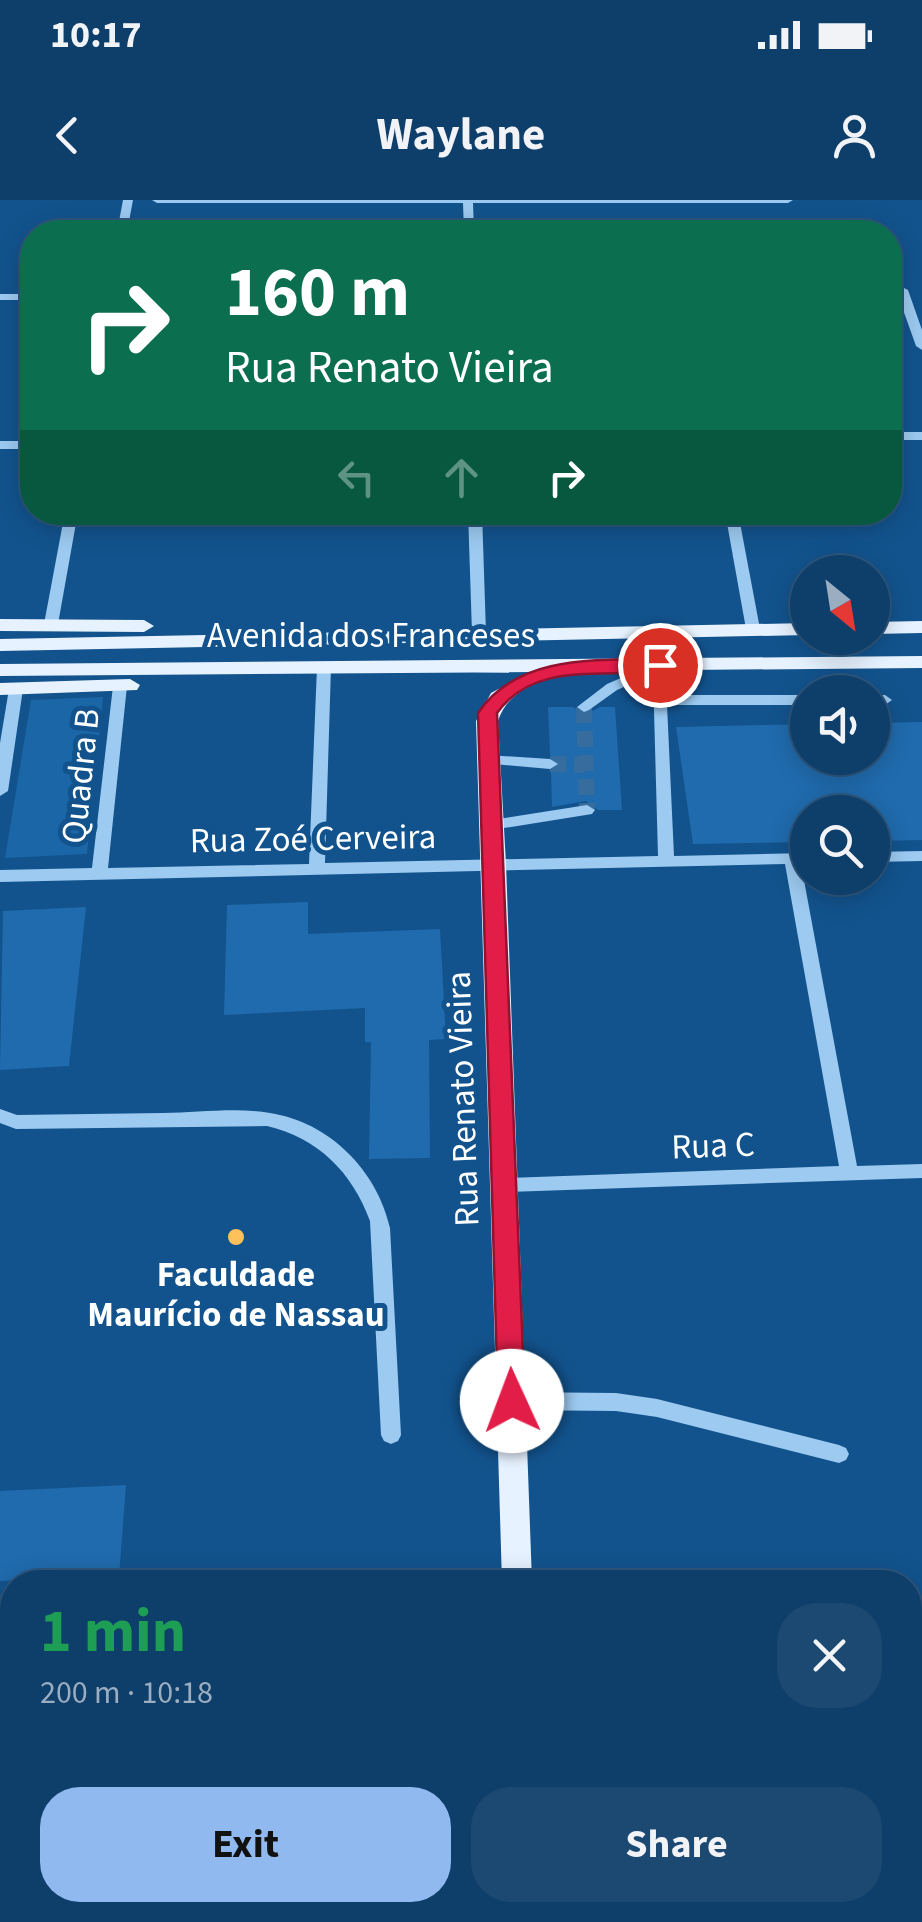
<!DOCTYPE html>
<meta charset="utf-8">
<style>
:root{--surface:#0e3e6a;--page:#1c4972;--text:#f1f3f6;--muted:#9baec1;--line:#2e577e;--accent:#90b9f0}
body{margin:0;font-family:"Source Sans 3",sans-serif;background:var(--page);color:var(--text);height:100vh;display:flex;flex-direction:column;font-size:38px;white-space:nowrap}
*{box-sizing:border-box;margin:0}
p{font-size:32px;color:var(--muted)}
.icon{flex:none;width:55px;height:55px;fill:none;stroke:currentColor;stroke-width:2;stroke-linecap:round;stroke-linejoin:round}
.map{position:relative;flex:1;overflow:hidden}
.drawer{position:absolute;left:0px;top:1370px;width:922px;height:352px;display:flex;flex-direction:column;background:var(--surface);border-radius:40px 40px 0 0;box-shadow:0 5px 25px #0003,0 0 0 2px var(--line)}
.drawer>*{flex:none}
.hud{position:absolute;left:20px;top:20px;width:882px;height:305px;border-radius:40px;box-shadow:0 5px 25px #0003,0 0 0 2px var(--line);background:#0b6e4f;color:#fff;overflow:hidden}
.needle{width:65px;rotate:150deg}
.controls{position:absolute;left:790px;top:355px;display:grid;gap:20px}
.controls a{display:grid;place-items:center;width:100px;height:100px;border-radius:50%;background:var(--surface);box-shadow:0 5px 25px #0003,0 0 0 2px var(--line);font-size:50px}
.pin{position:absolute;display:grid;place-items:center;width:85px;height:85px;color:#fff;margin:-42px;border:5px solid #fff;border-radius:50%;box-shadow:0 2px 10px #0007}
.me{position:absolute;width:110px;margin:-55px;rotate:358deg;stroke-linejoin:round;filter:drop-shadow(0 0 8px #0008)}
.turn{display:flex;align-items:center;gap:35px;height:210px;padding:0 40px;font-size:45px}
.turn .icon{width:130px;height:130px;stroke-width:2.5}
.turn b{display:block;font-size:70px;line-height:85px}
.lanes{display:flex;align-items:center;height:95px;padding:0 40px;background:#0003;justify-content:center;gap:50px;direction:ltr}
.lanes .off{opacity:.35}
.round{display:grid;place-items:center;flex:none;width:105px;height:105px;border-radius:40px;background:var(--page)}
.overview{display:flex;align-items:center;justify-content:space-between;height:170px;padding:0 40px}
h1{font-size:60px;font-weight:700;line-height:75px;color:#1e9e55}
.primary-button{display:flex;gap:20px;margin-top:auto;padding:20px 40px}
.primary-button a{flex:1;height:115px;border-radius:40px;background:var(--accent);color:#111;font-size:40px;font-weight:700;line-height:115px;text-align:center}
.primary-button a+a{background:var(--page);color:var(--text)}
.status{display:flex;justify-content:space-between;align-items:center;height:70px;padding:0 50px;background:var(--surface);direction:ltr}
.status svg{height:28px;fill:currentColor}
header{display:flex;justify-content:space-between;align-items:center;height:130px;padding:0 40px;background:var(--surface);font-size:45px;font-weight:700}
.map>svg:first-child{display:block}
.green{fill:#1a66a7}
.building{fill:#206bad}
.lines{fill:none;stroke-linecap:round;stroke-linejoin:round}
.minor-tunnel{stroke:#366d9e;stroke-width:16;stroke-dasharray:16 8;stroke-linecap:butt}
.minor{fill:#9ccaf1;fill-rule:evenodd}
.major{fill:#e6f2ff;fill-rule:evenodd}
.route{fill:#e11d48;stroke:#92132f;stroke-width:2.5}
.poi-dot{fill:#ffc15c;stroke:#12538d;stroke-width:4}
.labels{text-anchor:middle;stroke-width:10;stroke-linejoin:round;paint-order:stroke}
.street-label{font-size:35px;fill:#fff;stroke:#12538d}
.poi-label{font-size:35px;font-weight:bold;fill:#fff;stroke:#12538d}
</style>
<div class="status"><b>10:17</b><svg viewBox="0 0 49 12"><path d="M0 12V9h3v3zM5 12V6h3v6zM10 12V3h3v9zM15 12V0h3v12zM26 1h20v11H26zM47 4h2v5h-2z"/></svg></div>
<header><svg class="icon" aria-label="back" viewBox="0 0 24 24"><path d="M15 5l-7 7 7 7"/></svg>Waylane<svg class="icon" aria-label="person" viewBox="0 0 24 24"><circle cx="12" cy="8" r="4"/><path d="M4 21q1-7 8-7t8 7"/></svg></header>
<div class="map">
<svg width="922" height="1722" viewBox="0 0 922 1722">
<rect width="100%" height="100%" fill="#12538d"/>
<!-- green -->
<polygon class="green" points="103,497 87,654 5,658 31,500"/>
<!-- building -->
<g class="building">
<polygon points="548,507 573,507 585,515 600,507 615,507 622,610 598,610 586,601 552,607 551,572 562,563 550,555"/>
<polygon points="922,522 922,640 872,641 872,612 808,612 808,642 693,644 676,527 808,524 808,558 872,558 872,523"/>
<polygon points="308,702 308,734 440,729 446,839 429,840 430,958 369,959 371,842 365,842 365,808 224,815 227,705"/>
<polygon points="86,707 69,866 0,870 3,711"/>
<polygon points="126,1285 119,1376 0,1381 0,1291"/>
</g>
<g class="lines">
<!-- minor-tunnel -->
<g class="minor-tunnel">
<polyline points="584,507 587,610"/>
<polyline points="550,564 585,565"/>
</g>
<!-- minor -->
<g class="minor">
<polygon points="123,0 133,0 127,32 117,32"/>
<polygon points="152,0 793,0 788,3 473,3 474,32 464,32 463,3 157,3"/>
<polygon points="902,87 908,90 922,130 922,150 916,146 896,90"/>
<rect x="0" y="94" width="32" height="6"/>
<rect x="890" y="232" width="32" height="8"/>
<rect x="0" y="241" width="32" height="8"/>
<polygon points="65,312 78,312 58,424 51,428 44,424"/>
<polygon points="468,312 482,312 486,433 479,437 472,433"/>
<polygon points="725,312 738,312 760,429 758,432 748,432 746,429"/>
<polygon points="660,461 667,465 666,495 808,495 808,505 667,505 674,656 808,653 808,663 801,664 857,966 922,964 922,978 505,992 498,990 496,985 498,980 505,978 839,966 785,664 0,682 0,670 92,668 113,486 120,481 127,486 108,668 309,664 317,467 324,463 331,467 325,663 658,656 653,474 617,490 589,510 584,512 577,507 607,484"/>
<polygon points="16,484 23,489 8,591 0,596 0,543 9,489"/>
<polygon points="872,495 885,495 892,500 885,505 872,505"/>
<polygon points="487,555 550,559 558,564 550,569 482,563 479,560 482,557"/>
<polygon points="587,605 595,610 592,614 492,630 484,625 492,620"/>
<polygon points="922,651 922,661 872,662 872,652"/>
<path d="M0,909l17,6c48,-1 97,-1 146,-2 34,0 73,-6 107,0 59,9 107,57 120,115l11,207 -3,6 -7,3 -7,-3 -3,-6 -11,-214c-18,-49 -52,-83 -103,-95l-251,3 -16,-6z"/>
<polygon points="512,1192 616,1193 657,1199 839,1245 846,1248 849,1254 846,1260 839,1263 657,1217 616,1211 512,1210 505,1207 502,1201 505,1195"/>
</g>
<!-- major -->
<g class="major">
<polygon points="0,419 144,420 154,426 144,432 0,431"/>
<polygon points="922,421 922,433 872,434 872,422"/>
<polygon points="808,423 808,435 0,451 0,439"/>
<path d="M922,456v12l-345,3c-31,8 -68,16 -79,50l8,143 26,718h-30l-26,-861 15,-28 39,-21 -530,4v-12z"/>
<polygon points="130,479 140,485 137,490 0,495 0,483"/>
<rect x="509" y="1710" width="34" height="12"/>
</g>
</g>
<!-- route -->
<path class="route" d="M660,459l7,2v8c-56,12 -130,-12 -170,44l28,688 -4,8 -9,3 -10,-3 -4,-8 -20,-688c40,-59 119,-53 182,-54z"/>
<!-- markers -->
<circle class="poi-dot" cx="236" cy="1037" r="10"/>
<g class="labels">
<!-- street labels -->
<g class="street-label">
<text x="371" y="447">Avenida dos Franceses</text>
<text transform="translate(80 576) rotate(-84)" y="12">Quadra B</text>
<text transform="translate(313 638) rotate(-1)" y="12">Rua Zoé Cerveira</text>
<text transform="translate(462 899) rotate(-92)" y="12">Rua Renato Vieira</text>
<text transform="translate(713 945) rotate(-2)" y="12">Rua C</text>
</g>
<!-- poi labels -->
<g class="poi-label">
<text x="236" y="1086">Faculdade<tspan x="236" dy="40">Maurício de Nassau</tspan></text>
</g>
</g>
</svg>
<div class="controls">
<a><svg class="needle" viewBox="-14 -14 28 28"><path d="M0-13l5 13h-10z" fill="#e53935"/><path d="M0 13l5-13h-10z" fill="#9baec1"/></svg></a>
<a><svg class="icon" aria-label="sound" viewBox="0 0 24 24"><path d="M4 9h4l5-4v14l-5-4H4zM17 9q2 3 0 6"/></svg></a>
<a><svg class="icon" aria-label="search" viewBox="0 0 24 24"><circle cx="10" cy="10" r="6"/><path d="M15 15l6 6"/></svg></a>
</div>
<div class="pin" style="left:660px;top:465px;background:#d93025"><svg class="icon" aria-label="arrive" viewBox="0 0 24 24"><path d="M6 21V4h12l-3 4 3 4H6"/></svg></div>
<svg class="me" style="left:512px;top:1201px" viewBox="-20 -20 40 40"><circle r="19" fill="#fff"/><path d="M0-13L10 11 0 6-10 11z" fill="#e11d48"/></svg>
<div class="hud">
<div class="turn"><svg class="icon" aria-label="right" viewBox="0 0 24 24"><path d="M7 20v-9h11M14 6l5 5-5 5"/></svg><div><b>160 m</b>Rua Renato Vieira</div></div>
<div class="lanes"><svg class="icon off" aria-label="left" viewBox="0 0 24 24"><path d="M17 20v-9H6M10 6l-5 5 5 5"/></svg><svg class="icon off" aria-label="ahead" viewBox="0 0 24 24"><path d="M12 20V5M6 11l6-6 6 6"/></svg><svg class="icon" aria-label="right" viewBox="0 0 24 24"><path d="M7 20v-9h11M14 6l5 5-5 5"/></svg></div>
</div>
<section class="drawer">
<div class="overview"><div><h1>1 min</h1><p>200 m · 10:18</p></div><a class="round"><svg class="icon" aria-label="close" viewBox="0 0 24 24"><path d="M6 6l12 12M18 6L6 18"/></svg></a></div>
<div class="primary-button"><a>Exit</a><a>Share</a></div>
</section>
</div>
